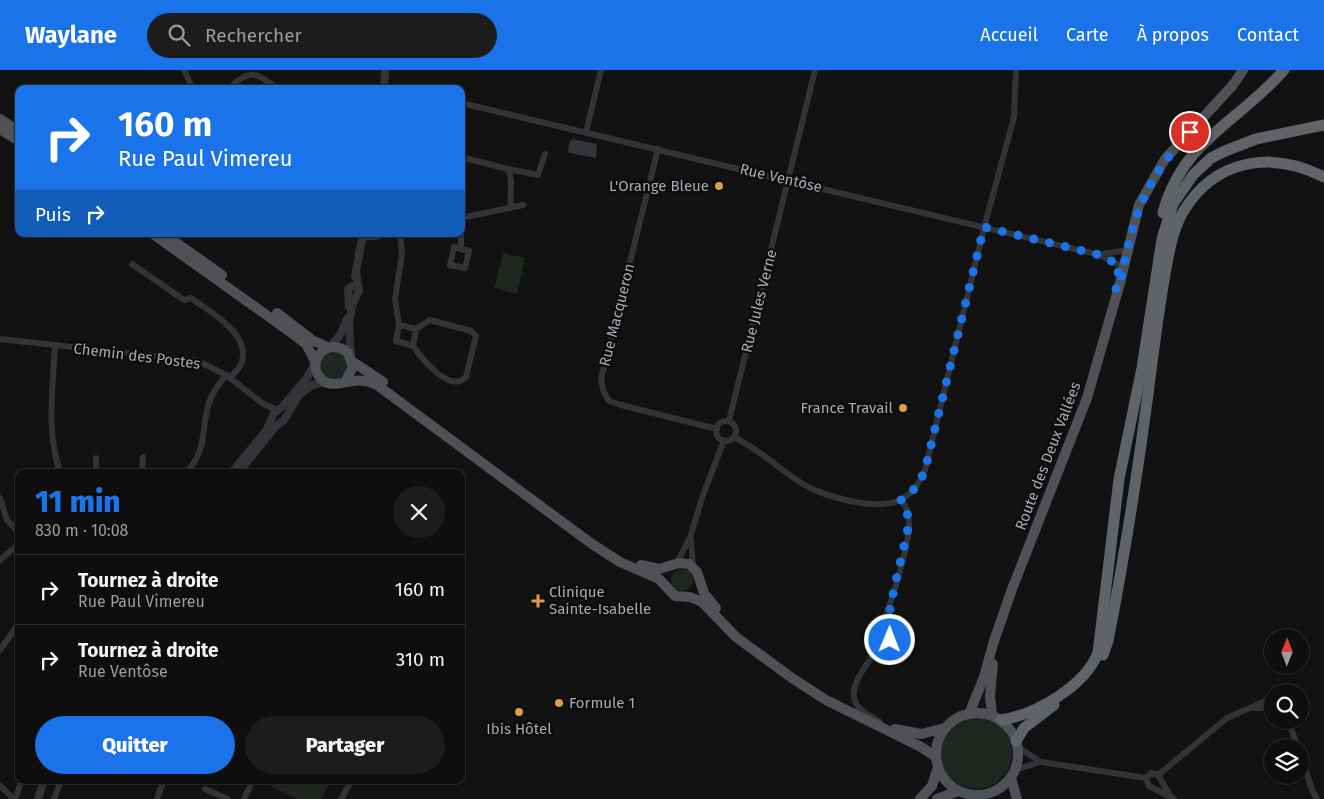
<!DOCTYPE html>
<html lang="fr">
<meta charset="utf-8">
<style>
:root{--surface:#0e0e0e;--page:#1c1c1c;--text:#f1f3f6;--muted:#9b9c9e;--line:#2e2e2e;--accent:#1a73e8}
body{margin:0;font-family:"Fira Sans",sans-serif;background:var(--page);color:var(--text);height:100vh;display:flex;flex-direction:column;font-size:19px;white-space:nowrap}
*{box-sizing:border-box;margin:0}
p{font-size:16px;color:var(--muted)}
.icon{flex:none;width:28px;height:28px;fill:none;stroke:currentColor;stroke-width:2;stroke-linecap:round;stroke-linejoin:round}
.map{position:relative;flex:1;overflow:hidden}
.panel{position:absolute;left:15px;top:399px;width:450px;height:315px;display:flex;flex-direction:column;background:var(--surface);border-radius:10px;box-shadow:0 1px 4px #0004,0 0 0 1px var(--line)}
.panel>*{flex:none}
.hud{position:absolute;left:15px;top:15px;width:450px;height:152px;border-radius:10px;box-shadow:0 1px 4px #0004,0 0 0 1px var(--line);background:#1a73e8;color:#fff;overflow:hidden}
.needle{width:32px;rotate:1deg}
.fabs{position:absolute;left:1264px;top:559px;display:grid;gap:10px}
.fabs a{display:grid;place-items:center;width:45px;height:45px;border-radius:50%;background:var(--surface);box-shadow:0 1px 4px #0004,0 0 0 1px var(--line);font-size:25px}
.pin{position:absolute;display:grid;place-items:center;width:42px;height:42px;color:#fff;margin:-21px;border:2px solid #fff;border-radius:50%;box-shadow:0 1px 5px #0007}
.me{position:absolute;width:55px;margin:-28px;rotate:1deg;stroke-linejoin:round;filter:drop-shadow(0 0 4px #0008)}
.turn{display:flex;align-items:center;gap:18px;height:105px;padding:0 20px;font-size:22px}
.turn .icon{width:65px;height:65px;stroke-width:2.5}
.turn b{display:block;font-size:35px;line-height:42px}
.then{display:flex;align-items:center;height:48px;padding:0 20px;background:#0003;gap:10px;font-size:19px}
.round{display:grid;place-items:center;flex:none;width:52px;height:52px;border-radius:26px;background:var(--page)}
.overview{display:flex;align-items:center;justify-content:space-between;height:85px;padding:0 20px}
h1{font-size:30px;font-weight:800;line-height:38px;color:var(--accent)}
.button{display:flex;gap:10px;margin-top:auto;padding:10px 20px}
.button a{flex:1;height:58px;border-radius:30px;background:var(--accent);color:#fff;font-size:20px;font-weight:800;line-height:58px;text-align:center}
.button a+a{background:var(--page);color:var(--text)}
ul{padding:0;list-style:none}
li{display:flex;align-items:center;gap:15px;height:70px;padding:0 20px;border-top:1px solid var(--line)}
li div{flex:1}
li b{display:block;font-size:19px}
li em{font-style:normal}
header{display:flex;align-items:center;gap:30px;box-sizing:border-box;height:70px;padding:0 25px;background:var(--accent);color:#fff}
header strong{font-size:24px}
nav{display:flex;gap:28px;margin-inline-start:auto;font-size:18px}
.search{width:350px;height:45px;background:var(--page);display:flex;align-items:center;gap:12px;box-sizing:border-box;padding:0 18px;border-radius:28px;color:var(--muted);font-size:19px}
.map>svg:first-child{display:block}
.green{fill:#1f251f}
.water{fill:#2f373c}
.lines{fill:none;stroke-linecap:round;stroke-linejoin:round}
.minor{stroke:#333438;stroke-width:6}
.tertiary{stroke:#333438;stroke-width:8}
.primary{stroke:#505156;stroke-width:10}
.motorway{stroke:#606368;stroke-width:11}
.route{stroke:#1a73e8;stroke-width:9;stroke-dasharray:0 16.2}
.poi-dot{fill:#dd9f40;stroke:#0d0d0e;stroke-width:2}
.labels{text-anchor:middle;stroke-width:5;stroke-linejoin:round;paint-order:stroke}
.street-label{font-size:15px;fill:#a5aab2;stroke:#0d0d0e}
.poi-label{font-size:15px;fill:#a5aab2;stroke:#0d0d0e;text-anchor:end}
</style>
<header>
<strong>Waylane</strong>
<div class="search"><svg class="icon" aria-label="search" viewBox="0 0 24 24"><circle cx="10" cy="10" r="6"/><path d="M15 15l6 6"/></svg>Rechercher</div>
<nav><a>Accueil</a><a>Carte</a><a>À propos</a><a>Contact</a></nav>
</header>
<div class="map">
<svg width="1324" height="729" viewBox="0 0 1324 729">
<rect width="100%" height="100%" fill="#121213"/>
<!-- green -->
<g class="green">
<polygon points="503,183 525,188 517,224 494,218"/>
<circle cx="334" cy="295" r="14"/>
<circle cx="682" cy="510" r="11"/>
<circle cx="976" cy="683" r="36"/>
<polygon points="258,710 267,710 281,715 284,710 331,710 321,729 297,729"/>
</g>
<!-- water -->
<polygon class="water" points="573,69 597,74 596,88 570,83 568,81 570,71"/>
<g class="lines">
<!-- minor -->
<g class="minor">
<polyline points="184,0 193,19"/>
<path d="M228,19c20,-19 28,-19 49,0"/>
<polyline points="461,33 1100,185 1119,195"/>
<polyline points="586,62 601,0"/>
<polyline points="658,79 601,309 603,320 609,331 621,335 717,359"/>
<path d="M461,87l47,12c6,11 1,26 3,39"/>
<polyline points="508,99 538,105 545,84"/>
<polyline points="461,148 523,135"/>
<polyline points="363,167 376,167 384,164"/>
<polygon points="454,177 469,181 465,198 450,195"/>
<polyline points="461,179 461,156"/>
<polyline points="1101,184 1122,181"/>
<path d="M132,194l52,36 7,-2c19,14 59,35 51,64 -2,6 -8,11 -12,16"/>
<path d="M430,250l41,11 5,5 -10,41c-16,17 -44,-18 -53,-31l3,-17z"/>
<polyline points="399,255 395,229 402,184 400,164"/>
<polyline points="0,269 198,291 226,305 262,333 277,340"/>
<path d="M55,275c-2,41 -9,88 5,127"/>
<polyline points="413,276 396,271 399,255 416,259"/>
<polyline points="729,351 815,0"/>
<circle cx="726" cy="361" r="10"/>
<path d="M734,367c25,12 46,33 69,47 15,9 30,13 47,17 35,7 60,6 75,-31l60,-246 29,-107 2,-47"/>
<polyline points="96,388 96,398 101,402"/>
<polyline points="142,402 143,387"/>
<path d="M187,402c20,-23 14,-39 21,-66 3,-12 11,-22 18,-31"/>
<polyline points="0,428 7,450 19,463"/>
<polyline points="691,469 693,496"/>
<polyline points="0,490 19,474"/>
<polyline points="677,493 691,465 702,428 724,370"/>
<path d="M882,552c9,-16 29,-83 27,-101 0,-8 -3,-15 -8,-21"/>
<polyline points="0,580 19,553"/>
<polyline points="1279,622 1282,622"/>
<polyline points="1253,638 1272,638"/>
<polyline points="1288,650 1298,678"/>
<path d="M880,652c-7,-5 -18,-9 -23,-17 -13,-19 16,-47 26,-63l6,-2 4,-4 -1,-10 -7,-4 -9,3 -2,6 3,9 6,2"/>
<polyline points="1018,677 1041,692 1146,708"/>
<polyline points="1300,682 1312,720 1317,729"/>
<polyline points="1015,700 1040,692"/>
<polyline points="1158,705 1227,648 1272,628"/>
<polyline points="1158,705 1170,725"/>
<polyline points="1146,708 1149,716 1174,729"/>
<polyline points="1146,708 1151,703 1158,705"/>
<polyline points="0,716 14,729"/>
<polyline points="205,719 228,729"/>
<polyline points="15,729 22,710"/>
<polyline points="54,729 61,710"/>
<polyline points="157,729 164,710"/>
<polyline points="244,729 253,710"/>
<polyline points="341,729 352,710"/>
</g>
<!-- tertiary -->
<g class="tertiary">
<polyline points="384,19 385,0"/>
<polyline points="355,206 363,164"/>
<polyline points="349,237 348,219 353,216 358,217"/>
<polyline points="330,277 340,265 347,249"/>
<polyline points="351,287 349,254 352,235 359,221 356,201"/>
<polyline points="232,402 266,361 274,343 281,338 306,309 315,294"/>
<polyline points="239,402 276,356 284,350 299,325 312,315 325,312"/>
<polyline points="38,729 44,710"/>
</g>
<!-- primary -->
<g class="primary">
<polyline points="0,49 19,62"/>
<polyline points="0,59 19,71"/>
<polyline points="153,164 293,264 306,274 315,291"/>
<polyline points="164,164 222,205"/>
<polyline points="277,243 312,270 327,277"/>
<polyline points="353,292 383,312"/>
<path d="M346,310l7,-13 -5,-14c-21,-19 -47,12 -23,29 18,7 27,-9 52,3l215,159 28,18 39,17 16,17 15,1 12,5 34,35 56,41 34,22 95,47 15,10"/>
<polyline points="641,495 659,499 679,493 689,494 697,502 704,523 716,538"/>
<circle cx="977" cy="684" r="41"/>
<polyline points="969,644 984,607 993,574 1012,519 1087,328 1120,213 1139,135 1165,89 1233,15 1243,0"/>
<polyline points="992,645 990,626 993,594"/>
<polyline points="895,659 921,664 945,658"/>
<polyline points="1011,708 1017,729"/>
<polyline points="920,729 932,716 938,697"/>
<polyline points="937,729 958,721"/>
</g>
<!-- motorway -->
<g class="motorway">
<path d="M1163,143c19,-73 76,-91 121,-143"/>
<path d="M1103,585l5,-14c16,-82 29,-164 40,-247 5,-40 10,-80 17,-120 4,-21 7,-43 18,-62 32,-53 88,-62 141,-35"/>
<path d="M1001,650c34,-5 84,-34 97,-67l21,-174 23,-111 20,-129 11,-35 20,-29 18,-17 14,-7 31,-12 68,-14"/>
<polyline points="1016,671 1024,658 1054,635"/>
</g>
</g>
<g class="lines">
<!-- route -->
<path class="route" d="M890,570l4,-7 -4,-9v-17l19,-83 -2,-12 -6,-12c12,-7 19,-18 24,-30l59,-243 116,28 19,10 -3,25 4,-7c14,-67 22,-100 70,-151"/>
</g>
<!-- markers -->
<g class="poi-dot">
<circle cx="719" cy="116" r="5"/>
<circle cx="903" cy="338" r="5"/>
<path d="M535.5 523.5h5v5h5v5h-5v5h-5v-5h-5v-5h5z"/>
<circle cx="559" cy="633" r="5"/>
<circle cx="519" cy="642" r="5"/>
</g>
<g class="labels">
<!-- street labels -->
<g class="street-label">
<text transform="translate(781 108) rotate(13)" y="5">Rue Ventôse</text>
<text transform="translate(759 231) rotate(-76)" y="5">Rue Jules Verne</text>
<text transform="translate(617 245) rotate(-76)" y="5">Rue Macqueron</text>
<text transform="translate(137 286) rotate(7)" y="5">Chemin des Postes</text>
<text transform="translate(1048 386) rotate(-69)" y="5">Route des Deux Vallées</text>
</g>
<!-- poi labels -->
<g class="poi-label">
<text x="709" y="121">L'Orange Bleue</text>
<text x="893" y="343">France Travail</text>
<text x="549" y="527" text-anchor="start">Clinique<tspan x="549" dy="17">Sainte-Isabelle</tspan></text>
<text x="569" y="638" text-anchor="start">Formule 1</text>
<text x="519" y="664" text-anchor="middle">Ibis Hôtel</text>
</g>
</g>
</svg>
<div class="fabs">
<a><svg class="needle" viewBox="-14 -14 28 28"><path d="M0-13l5 13h-10z" fill="#e53935"/><path d="M0 13l5-13h-10z" fill="#9b9c9e"/></svg></a>
<a><svg class="icon" aria-label="search" viewBox="0 0 24 24"><circle cx="10" cy="10" r="6"/><path d="M15 15l6 6"/></svg></a>
<a><svg class="icon" aria-label="layers" viewBox="0 0 24 24"><path d="M12 4l9 5-9 5-9-5zM3 14l9 5 9-5"/></svg></a>
</div>
<div class="pin" style="left:1190px;top:62px;background:#d93025"><svg class="icon" aria-label="arrive" viewBox="0 0 24 24"><path d="M6 21V4h12l-3 4 3 4H6"/></svg></div>
<svg class="me" style="left:890px;top:570px" viewBox="-20 -20 40 40"><circle r="17" fill="#1a73e8" stroke="#fff" stroke-width="3"/><path d="M0-11L8 9 0 5-8 9z" fill="#fff"/></svg>
<div class="hud">
<div class="turn"><svg class="icon" aria-label="right" viewBox="0 0 24 24"><path d="M7 20v-9h11M14 6l5 5-5 5"/></svg><div><b>160 m</b>Rue Paul Vimereu</div></div>
<div class="then">Puis<svg class="icon" aria-label="right" viewBox="0 0 24 24"><path d="M7 20v-9h11M14 6l5 5-5 5"/></svg></div>
</div>
<section class="panel">
<div class="overview"><div><h1>11 min</h1><p>830 m · 10:08</p></div><a class="round"><svg class="icon" aria-label="close" viewBox="0 0 24 24"><path d="M6 6l12 12M18 6L6 18"/></svg></a></div>
<ul>
<li><svg class="icon" aria-label="right" viewBox="0 0 24 24"><path d="M7 20v-9h11M14 6l5 5-5 5"/></svg><div><b>Tournez à droite</b><p>Rue Paul Vimereu</p></div><em>160 m</em></li>
<li><svg class="icon" aria-label="right" viewBox="0 0 24 24"><path d="M7 20v-9h11M14 6l5 5-5 5"/></svg><div><b>Tournez à droite</b><p>Rue Ventôse</p></div><em>310 m</em></li>
</ul>
<div class="button"><a>Quitter</a><a>Partager</a></div>
</section>
</div>
